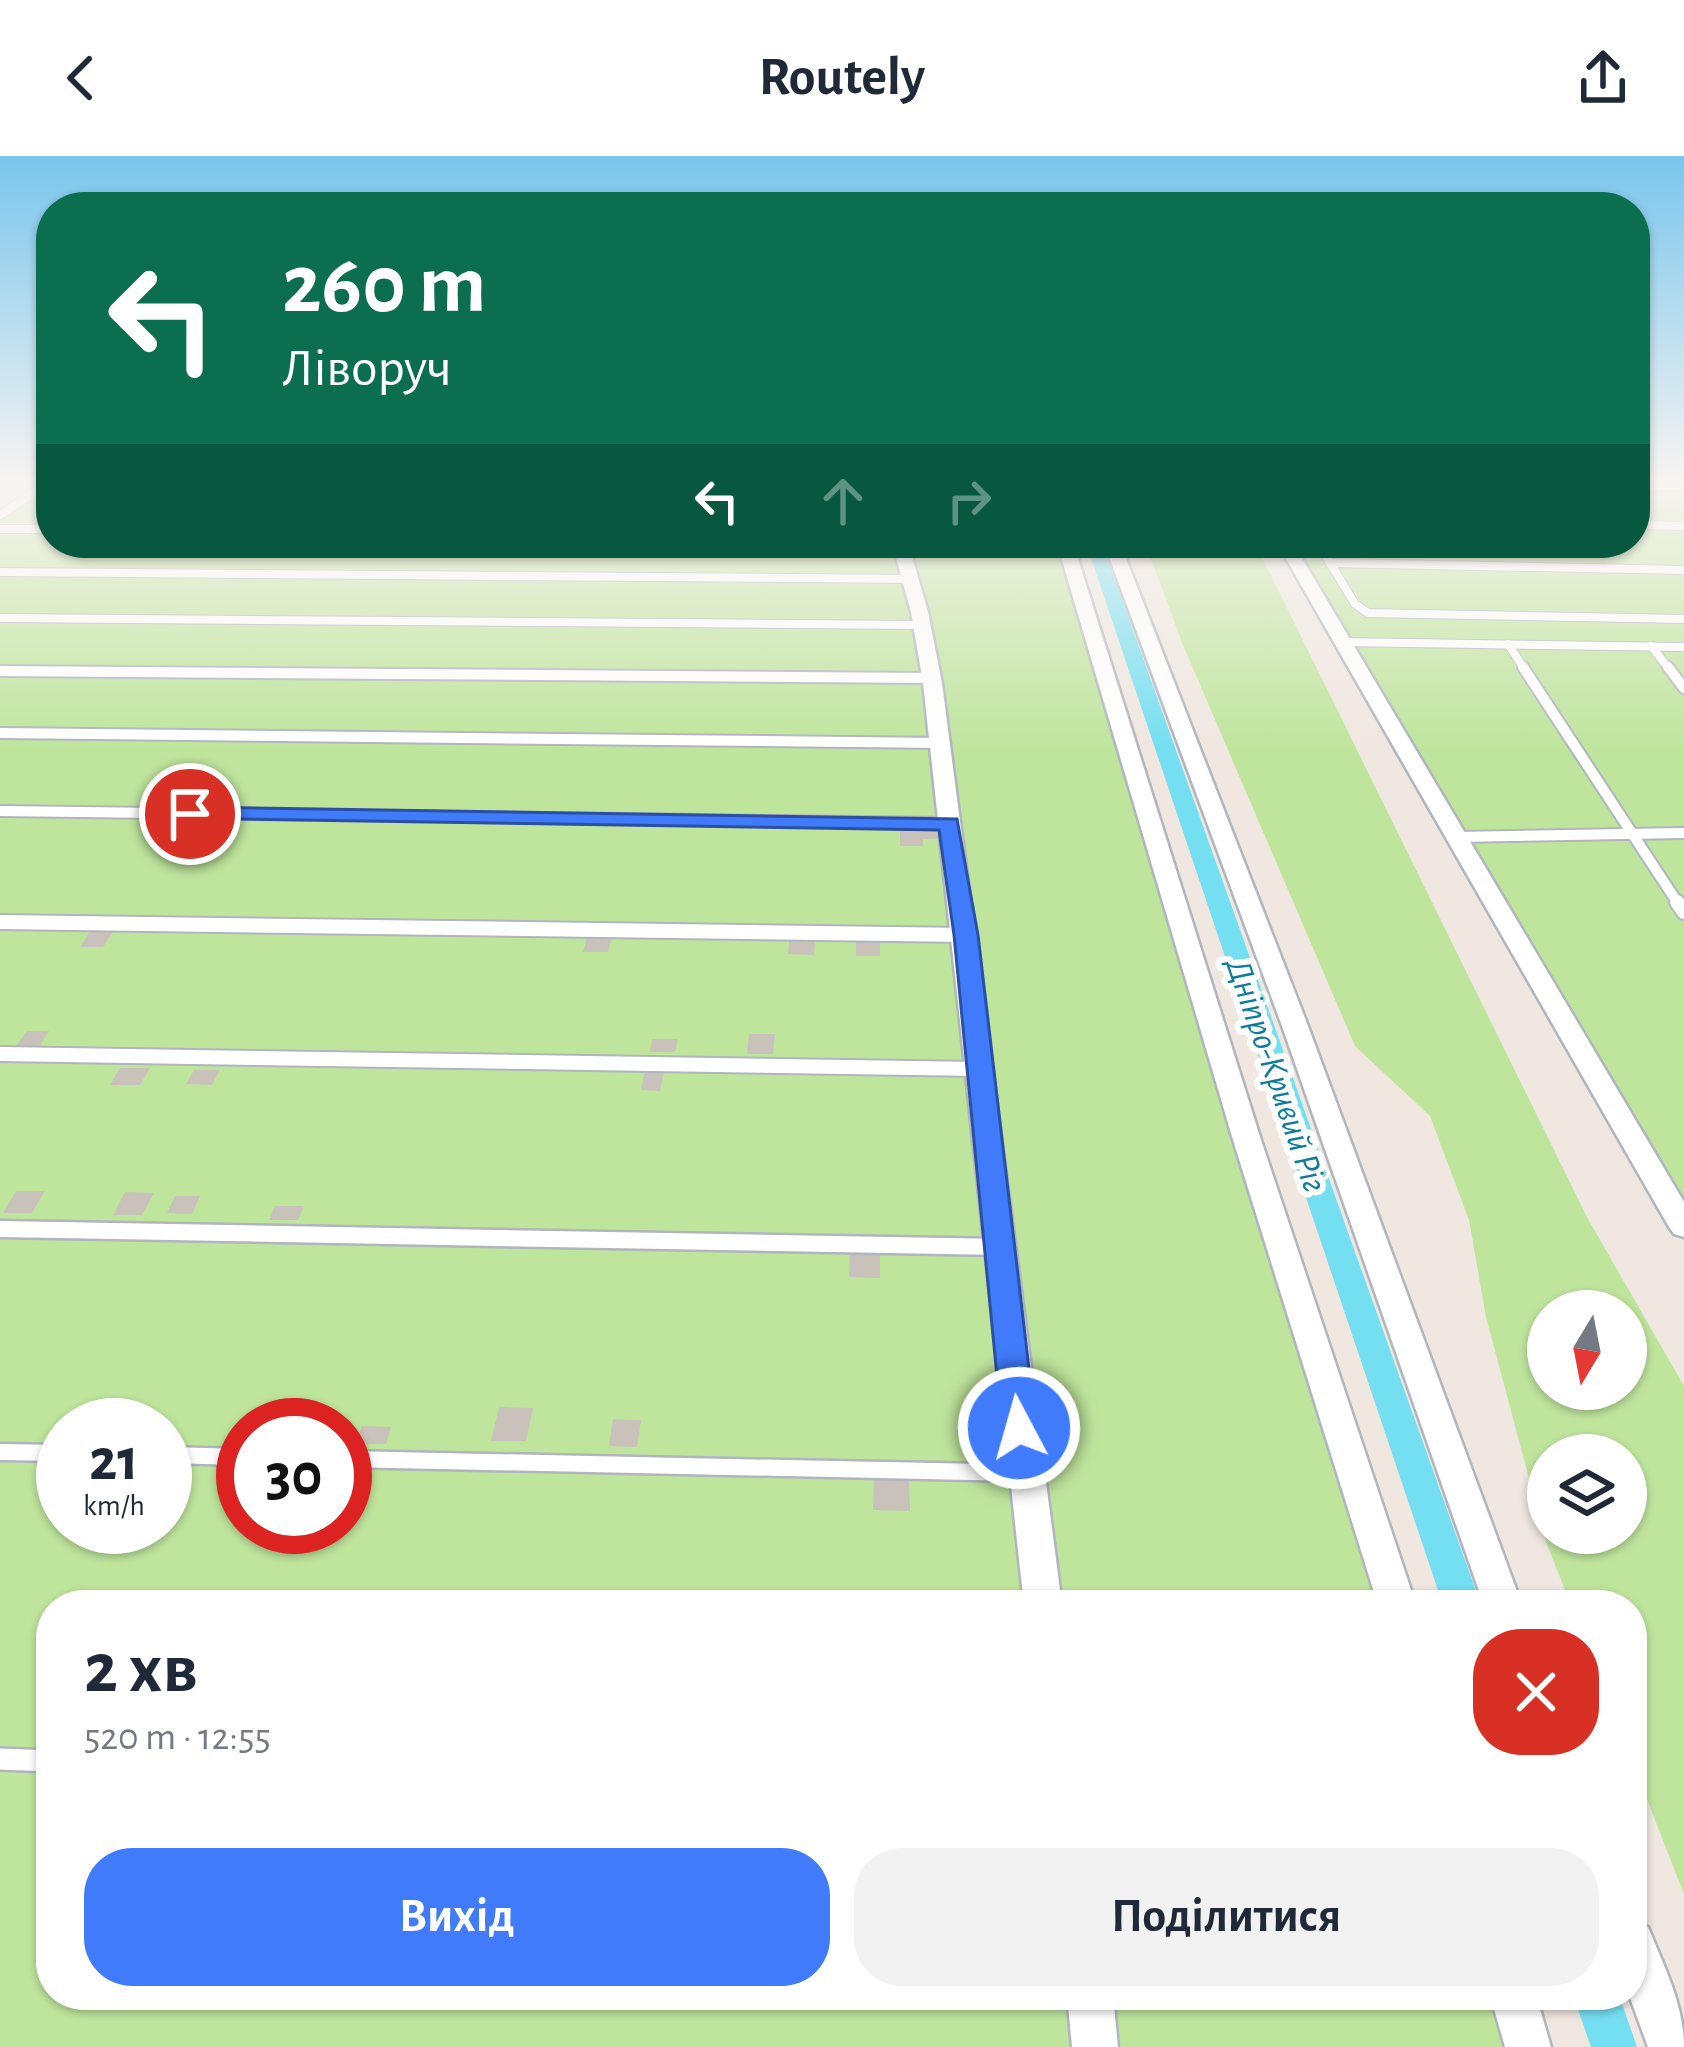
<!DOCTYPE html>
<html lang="uk">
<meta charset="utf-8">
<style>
:root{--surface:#fff;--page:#f2f2f3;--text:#1f2937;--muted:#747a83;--accent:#407bfc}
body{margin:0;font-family:"Alegreya Sans",sans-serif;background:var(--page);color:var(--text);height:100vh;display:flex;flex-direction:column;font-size:45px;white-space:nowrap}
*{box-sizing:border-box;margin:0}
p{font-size:39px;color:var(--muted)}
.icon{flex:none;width:66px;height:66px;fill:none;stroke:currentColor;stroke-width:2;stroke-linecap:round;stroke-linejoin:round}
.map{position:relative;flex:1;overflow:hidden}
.details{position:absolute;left:36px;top:1434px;width:1611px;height:420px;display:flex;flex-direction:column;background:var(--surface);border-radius:48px;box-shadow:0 3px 9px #0004}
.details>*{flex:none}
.banner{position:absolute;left:36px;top:36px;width:1614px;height:366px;border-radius:48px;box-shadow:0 3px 9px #0004;background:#0b6e4f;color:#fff;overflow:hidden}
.needle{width:78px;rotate:190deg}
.controls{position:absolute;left:1527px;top:1134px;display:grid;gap:24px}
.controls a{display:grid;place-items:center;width:120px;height:120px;border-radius:50%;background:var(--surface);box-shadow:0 3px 9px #0004;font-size:60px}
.speed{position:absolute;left:36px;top:1242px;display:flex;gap:24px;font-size:60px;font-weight:700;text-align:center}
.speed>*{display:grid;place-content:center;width:156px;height:156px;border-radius:50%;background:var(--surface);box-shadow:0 3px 9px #0004;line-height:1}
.speed small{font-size:30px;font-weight:400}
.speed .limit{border:18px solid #d22;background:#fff;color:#111}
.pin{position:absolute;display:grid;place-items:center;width:102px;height:102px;color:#fff;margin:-51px;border:6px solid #fff;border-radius:50%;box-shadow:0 3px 12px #0007}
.me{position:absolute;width:132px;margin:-66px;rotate:354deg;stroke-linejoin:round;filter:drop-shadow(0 0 9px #0008)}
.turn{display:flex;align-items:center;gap:42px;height:252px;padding:0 48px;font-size:54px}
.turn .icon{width:156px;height:156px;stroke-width:2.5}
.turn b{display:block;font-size:84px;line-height:102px}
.lanes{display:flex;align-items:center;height:114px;padding:0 48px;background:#0003;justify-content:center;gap:60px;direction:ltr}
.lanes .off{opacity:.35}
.round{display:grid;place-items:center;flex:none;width:126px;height:126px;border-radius:48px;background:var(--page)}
.summary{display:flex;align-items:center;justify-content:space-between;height:204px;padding:0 48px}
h1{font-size:72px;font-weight:700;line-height:90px}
.button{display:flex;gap:24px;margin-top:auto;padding:24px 48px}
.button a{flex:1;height:138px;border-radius:48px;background:var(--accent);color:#fff;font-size:48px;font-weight:700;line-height:138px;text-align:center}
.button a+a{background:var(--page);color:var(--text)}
header{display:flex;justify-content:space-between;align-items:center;height:156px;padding:0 48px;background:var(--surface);font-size:54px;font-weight:700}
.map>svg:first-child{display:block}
.green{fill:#bfe59d;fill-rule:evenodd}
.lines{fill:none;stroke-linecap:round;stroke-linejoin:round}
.canal{fill:#74dff1;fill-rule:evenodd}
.building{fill:#c8c2bb}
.service-far4-casing{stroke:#b0b5be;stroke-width:10}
.service-far3-casing{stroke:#b0b5be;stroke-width:14}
.service-far2-casing{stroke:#b0b5be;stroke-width:18}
.service-far1-casing{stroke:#b0b5be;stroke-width:21}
.service-casing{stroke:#b0b5be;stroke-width:26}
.minor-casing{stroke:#b0b5be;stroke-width:5}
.service-far4{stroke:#fff;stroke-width:8}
.service-far3{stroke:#fff;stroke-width:10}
.service-far2{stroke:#fff;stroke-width:14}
.service-far1{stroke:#fff;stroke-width:16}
.service{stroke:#fff;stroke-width:21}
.minor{fill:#fff;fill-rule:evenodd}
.route{fill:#407bfc;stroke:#2a50a4;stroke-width:3}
.labels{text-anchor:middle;stroke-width:12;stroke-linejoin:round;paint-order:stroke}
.water-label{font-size:36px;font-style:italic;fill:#0c7c9c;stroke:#fff}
</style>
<header><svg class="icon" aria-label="back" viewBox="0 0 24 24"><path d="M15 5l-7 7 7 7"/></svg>Routely<svg class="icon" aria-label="share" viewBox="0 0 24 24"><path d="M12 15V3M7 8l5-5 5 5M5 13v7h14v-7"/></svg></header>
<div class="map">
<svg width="1684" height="1891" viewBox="0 0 1684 1891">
<rect width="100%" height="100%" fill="#efe7e0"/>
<!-- green -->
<g class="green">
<path d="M51,327v60h1014l332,1062h-1346v390h1462l15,52h-1528v-1532zM63,1269h102v102h-102zM243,1269h102v102h-102z"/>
<polygon points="1635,327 1684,327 1684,1071 1285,387 1635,387"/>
<path d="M1145,387h110l333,676 96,167v508l-52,-133v-156h-61l-25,-63 -60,-225 -17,-97 -39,-104 -75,-70 -172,-401zM1548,1155h78v78h-78zM1548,1299h78v78h-78z"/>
</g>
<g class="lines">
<!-- canal -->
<g class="canal">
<polygon points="1086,387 1102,387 1481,1449 1443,1449"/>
<polygon points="1573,1839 1619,1839 1637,1891 1591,1891"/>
</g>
</g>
<!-- building -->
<g class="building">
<polygon points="923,670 936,670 937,683 923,683 923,690 900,690 900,675 923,676"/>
<polygon points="90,775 113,776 103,791 80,791"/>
<polygon points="587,781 612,781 608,796 583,796"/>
<polygon points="789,785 815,785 814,799 788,798"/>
<polygon points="856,785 880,786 880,800 856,800"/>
<polygon points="27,875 49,875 39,891 16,890"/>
<polygon points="749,878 775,878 773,898 747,898"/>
<polygon points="652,883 678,883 675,896 650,896"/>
<polygon points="120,912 150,912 140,929 110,929"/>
<polygon points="194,914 220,914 212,929 186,928"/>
<polygon points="645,915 664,915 660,935 641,934"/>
<polygon points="16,1035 45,1035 32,1057 3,1057"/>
<polygon points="125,1036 154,1037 142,1059 113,1059"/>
<polygon points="175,1040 200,1040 192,1058 167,1057"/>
<polygon points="275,1050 304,1050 298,1064 269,1064"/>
<polygon points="850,1094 880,1095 880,1122 849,1121"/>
<polygon points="103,1250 136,1250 127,1269 94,1269"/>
<polygon points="499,1251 533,1252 526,1285 491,1285"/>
<polygon points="613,1263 641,1264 637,1291 609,1290"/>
<polygon points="362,1270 391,1271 386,1288 356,1288"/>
<polygon points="874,1322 909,1323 910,1355 873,1354"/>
</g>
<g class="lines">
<!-- service-far4 casing -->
<g class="service-far4-casing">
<g id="service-far4">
<polyline points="1635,329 1684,330"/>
<polyline points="0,359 48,327"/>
<polyline points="1635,369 1684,370"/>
<polyline points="0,373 51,373"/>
<polyline points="1318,387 1355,448 1368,457 1684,463"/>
<polyline points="1330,407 1684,414"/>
<polyline points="0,416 914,423"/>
<polyline points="0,462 923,469"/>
<polyline points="1341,486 1684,491"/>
<polyline points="1508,488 1525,514"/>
<polyline points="1651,490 1670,514"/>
</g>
</g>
<!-- service-far3 casing -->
<g class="service-far3-casing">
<g id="service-far3">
<polyline points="1523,511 1679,749"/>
<polyline points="1668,511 1684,532"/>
<polyline points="0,515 932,522"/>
<polyline points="0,577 942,587"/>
<polyline points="0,655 949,667"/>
<polyline points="1457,681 1684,677"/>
</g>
</g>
<!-- service-far2 casing -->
<g class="service-far2-casing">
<g id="service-far2">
<polyline points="1677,746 1684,756"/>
<polyline points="0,766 966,779"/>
<polyline points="0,898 978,913"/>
</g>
</g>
<!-- service-far1 casing -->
<g class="service-far1-casing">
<g id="service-far1">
<polyline points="0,1073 1001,1091"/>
<polyline points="0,1296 63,1297"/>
<polyline points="165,1299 243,1301"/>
<polyline points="345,1303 1024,1317"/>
</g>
</g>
<!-- service casing -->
<g class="service-casing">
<polyline id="service" points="0,1603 51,1605"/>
</g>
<!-- minor casing -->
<g class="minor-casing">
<g id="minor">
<polygon points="892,387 908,387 928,456 942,527 1062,1449 1024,1449 923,527 911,456"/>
<polygon points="1057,387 1073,387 1261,984 1416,1449 1378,1449 1233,984"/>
<polygon points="1104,387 1120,387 1308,870 1522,1449 1484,1449 1282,870"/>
<polygon points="1277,387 1293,387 1684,1046 1684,1081 1674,1078 1669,1071"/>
<path d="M1632,1765l16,6c16,39 36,78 36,120h-36l-19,-52z"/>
<polygon points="1067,1839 1113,1839 1118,1891 1072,1891"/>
<polygon points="1490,1839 1536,1839 1551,1891 1505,1891"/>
</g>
</g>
<!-- service-far4 -->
<use href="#service-far4" class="service-far4"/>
<!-- service-far3 -->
<use href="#service-far3" class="service-far3"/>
<!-- service-far2 -->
<use href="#service-far2" class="service-far2"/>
<!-- service-far1 -->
<use href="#service-far1" class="service-far1"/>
<!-- service -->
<use href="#service" class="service"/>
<!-- minor -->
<use href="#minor" class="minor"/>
</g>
<!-- sky -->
<linearGradient id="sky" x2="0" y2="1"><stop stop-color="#79c5ec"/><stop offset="0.55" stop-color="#f8f4f1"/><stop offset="1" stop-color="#f8f4f1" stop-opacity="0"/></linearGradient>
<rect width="1684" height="592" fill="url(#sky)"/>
<!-- route -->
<polygon class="route" points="190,651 957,663 978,779 1036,1272 1031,1281 1019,1285 1007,1281 1002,1272 954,779 939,674 182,662 179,658"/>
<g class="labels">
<!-- water labels -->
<g class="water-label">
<text transform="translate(1278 918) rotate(71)" y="13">Дніпро-Кривий Ріг</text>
</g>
</g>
</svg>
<div class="controls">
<a><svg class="needle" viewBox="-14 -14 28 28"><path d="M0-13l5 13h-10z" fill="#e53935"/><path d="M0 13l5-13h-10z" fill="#747a83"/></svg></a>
<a><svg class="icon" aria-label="layers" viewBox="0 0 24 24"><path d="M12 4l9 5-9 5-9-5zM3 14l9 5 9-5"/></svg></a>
</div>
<div class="speed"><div>21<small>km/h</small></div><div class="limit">30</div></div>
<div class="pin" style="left:190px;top:658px;background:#d93025"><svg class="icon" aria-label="arrive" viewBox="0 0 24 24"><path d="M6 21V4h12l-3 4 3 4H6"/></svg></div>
<svg class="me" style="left:1019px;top:1272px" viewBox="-20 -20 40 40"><circle r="17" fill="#407bfc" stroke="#fff" stroke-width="3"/><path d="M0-11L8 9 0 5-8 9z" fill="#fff"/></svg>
<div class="banner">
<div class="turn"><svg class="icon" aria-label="left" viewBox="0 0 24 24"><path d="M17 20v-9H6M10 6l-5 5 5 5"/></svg><div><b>260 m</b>Ліворуч</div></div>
<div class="lanes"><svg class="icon" aria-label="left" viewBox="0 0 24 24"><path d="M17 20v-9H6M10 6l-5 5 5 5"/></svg><svg class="icon off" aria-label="ahead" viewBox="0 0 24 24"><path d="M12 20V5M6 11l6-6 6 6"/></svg><svg class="icon off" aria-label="right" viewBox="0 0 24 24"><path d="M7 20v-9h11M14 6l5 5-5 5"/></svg></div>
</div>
<section class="details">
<div class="summary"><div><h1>2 хв</h1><p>520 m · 12:55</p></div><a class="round" style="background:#d93025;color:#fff"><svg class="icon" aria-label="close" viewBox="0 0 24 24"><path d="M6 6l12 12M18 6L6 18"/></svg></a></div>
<div class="button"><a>Вихід</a><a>Поділитися</a></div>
</section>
</div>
